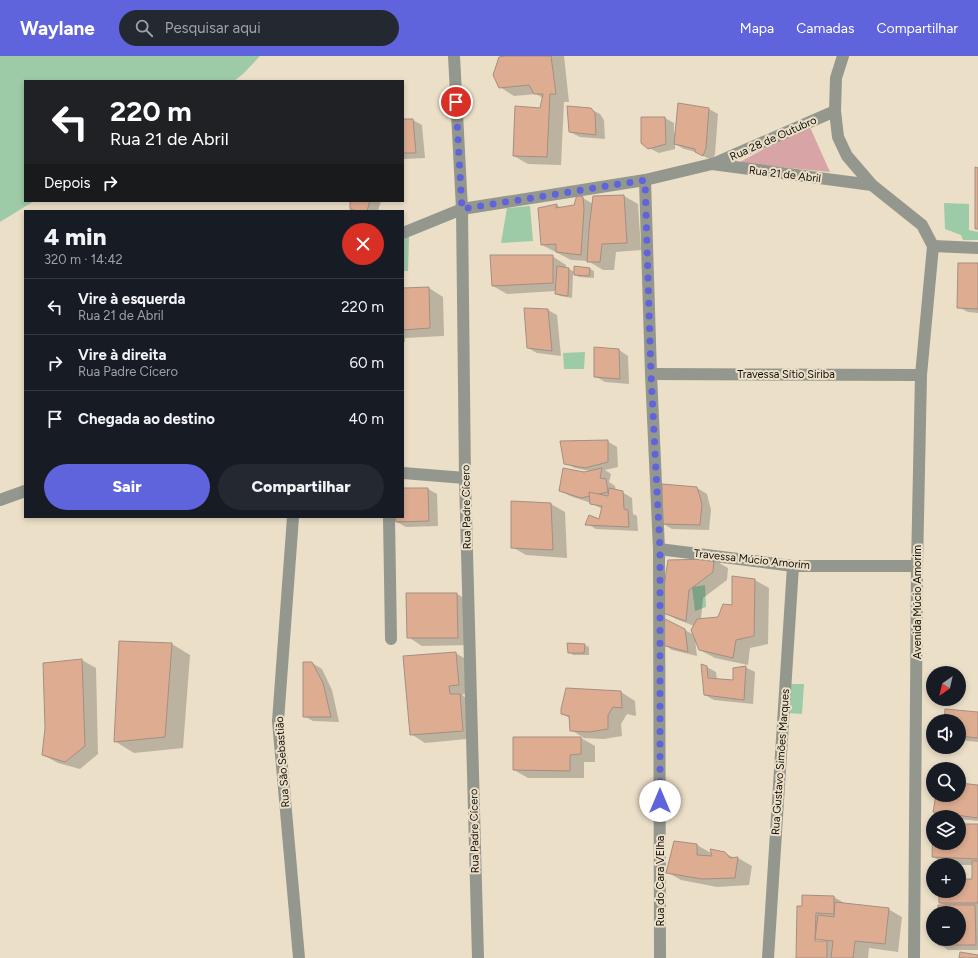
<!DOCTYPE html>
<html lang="pt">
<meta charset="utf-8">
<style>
:root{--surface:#171b24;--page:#242831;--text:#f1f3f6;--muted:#9ea1a6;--line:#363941;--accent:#5f63dc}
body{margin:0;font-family:Figtree,sans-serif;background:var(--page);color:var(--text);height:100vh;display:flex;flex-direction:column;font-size:15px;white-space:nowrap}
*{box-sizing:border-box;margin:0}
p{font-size:13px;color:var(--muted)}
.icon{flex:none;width:22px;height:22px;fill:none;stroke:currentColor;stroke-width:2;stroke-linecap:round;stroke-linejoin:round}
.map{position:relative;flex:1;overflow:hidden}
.sheet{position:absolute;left:24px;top:154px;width:380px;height:308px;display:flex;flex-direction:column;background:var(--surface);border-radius:0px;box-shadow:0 2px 6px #0003}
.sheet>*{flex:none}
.guide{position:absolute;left:24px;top:24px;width:380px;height:122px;border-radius:0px;box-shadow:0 2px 6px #0003;background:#202124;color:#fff;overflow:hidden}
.needle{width:26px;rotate:214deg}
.tools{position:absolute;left:926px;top:610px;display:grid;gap:8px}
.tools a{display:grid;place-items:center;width:40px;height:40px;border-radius:50%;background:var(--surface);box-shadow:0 2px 6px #0003;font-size:20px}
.pin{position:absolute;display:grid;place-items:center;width:34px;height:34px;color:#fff;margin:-17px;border:2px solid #fff;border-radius:50%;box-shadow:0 1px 4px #0007}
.me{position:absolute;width:44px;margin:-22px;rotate:0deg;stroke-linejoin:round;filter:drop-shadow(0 0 3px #0008)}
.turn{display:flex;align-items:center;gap:14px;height:84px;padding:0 20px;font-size:18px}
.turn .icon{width:52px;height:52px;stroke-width:2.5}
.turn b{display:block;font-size:28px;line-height:34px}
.then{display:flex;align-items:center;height:38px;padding:0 20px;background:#0003;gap:8px;font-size:15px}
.round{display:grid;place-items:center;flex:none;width:42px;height:42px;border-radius:21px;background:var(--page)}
.headline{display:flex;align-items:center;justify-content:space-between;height:68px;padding:0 20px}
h1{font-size:24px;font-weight:800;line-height:30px}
.action{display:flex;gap:8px;margin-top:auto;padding:8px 20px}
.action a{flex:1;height:46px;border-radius:24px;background:var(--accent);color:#fff;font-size:16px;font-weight:800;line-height:46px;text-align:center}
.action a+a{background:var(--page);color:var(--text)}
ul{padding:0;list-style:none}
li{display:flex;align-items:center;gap:12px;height:56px;padding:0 20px;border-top:1px solid var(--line)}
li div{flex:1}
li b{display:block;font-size:15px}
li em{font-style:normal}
header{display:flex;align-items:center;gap:24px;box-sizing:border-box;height:56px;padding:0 20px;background:var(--accent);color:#fff}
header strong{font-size:19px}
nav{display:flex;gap:22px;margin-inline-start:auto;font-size:14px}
.search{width:280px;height:36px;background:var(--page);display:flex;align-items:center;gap:10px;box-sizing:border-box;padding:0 14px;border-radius:22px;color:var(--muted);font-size:15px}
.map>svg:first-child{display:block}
.green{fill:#d8a4a5}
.water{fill:#9dcaa7}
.shadow{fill:#0003;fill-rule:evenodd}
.building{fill:#dead91;stroke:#a58e82}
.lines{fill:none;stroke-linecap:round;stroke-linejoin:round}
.minor{stroke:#94978d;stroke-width:12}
.route{stroke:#5f63dc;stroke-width:7;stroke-dasharray:0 12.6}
.labels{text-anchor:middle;stroke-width:4;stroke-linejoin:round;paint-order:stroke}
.street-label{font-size:11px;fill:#110d06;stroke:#ebdfc8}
</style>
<header>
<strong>Waylane</strong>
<div class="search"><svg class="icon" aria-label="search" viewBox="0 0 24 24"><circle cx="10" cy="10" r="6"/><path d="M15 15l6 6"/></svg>Pesquisar aqui</div>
<nav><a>Mapa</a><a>Camadas</a><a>Compartilhar</a></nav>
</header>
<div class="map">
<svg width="978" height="902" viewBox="0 0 978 902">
<rect width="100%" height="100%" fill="#ebdfc8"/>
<!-- green -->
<polygon class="green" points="809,69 830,116 738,107"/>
<!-- water -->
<g class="water">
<polygon points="0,0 260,0 243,18 234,25 25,25 25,145 34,145 0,166"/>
<polygon points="944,147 969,148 969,174 978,176 978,184 963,184 961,179 945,173"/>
<polygon points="530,150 533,185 501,187 507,152"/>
<polygon points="409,181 408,215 403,215 403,182"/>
<polygon points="585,296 584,313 564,313 563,297"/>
<polygon points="705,529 706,551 695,555 692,531"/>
<polygon points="789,628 804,628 802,658 786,657"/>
</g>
<!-- shadow -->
<g class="shadow">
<polygon points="510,0 564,0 569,46 564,46 561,109 528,108 514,100 541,53 543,42 536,38 514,40 500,31"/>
<polygon points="590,53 600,58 604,64 605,83 580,81 570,76"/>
<polygon points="709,53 718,58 715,98 713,105 696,96 684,93 675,88 675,93 659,97 649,92 665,62 674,67 674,77 676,77"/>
<polygon points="403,64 413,64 422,69 425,102 403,103"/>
<polygon points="624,140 638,148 641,194 616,196 614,214 603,214 588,205 571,204 542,189 557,149 561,152 575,150 583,142 593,148"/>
<polygon points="351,145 381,145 378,155 356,155 351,152"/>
<polygon points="552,200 566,209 566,213 569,213 575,216 575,211 590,213 594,215 594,222 579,221 573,218 572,242 560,240 556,237 556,235 507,238 493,230"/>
<polygon points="978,208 978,257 968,256 958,251"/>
<polygon points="429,232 443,241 444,280 405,282 405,286 403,286 403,233"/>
<polygon points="548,254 557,259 561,300 537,297 528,292"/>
<polygon points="619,294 628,300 629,328 605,326 595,320"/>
<polygon points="607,385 617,391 618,411 605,414 611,418 609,426 615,430 616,435 622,436 632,442 633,458 637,460 638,475 596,473 587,468 600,464 602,453 591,447 570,440 560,434 584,417 590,415 575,412 565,407"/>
<polygon points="697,432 707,438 711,454 709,474 672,473 662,467"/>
<polygon points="403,433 428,433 437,438 438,470 406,471 397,466 396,461 403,461"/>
<polygon points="551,448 565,456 567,502 526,499 512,491"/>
<polygon points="714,504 728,512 727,524 703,542 701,563 719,562 733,550 733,521 755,524 769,532 768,588 750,592 748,609 715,602 700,594 695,582 697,600 672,594 663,588 685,574 694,579 694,570 676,563 661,555"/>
<polygon points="408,538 457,538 471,546 472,589 422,590 408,581"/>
<polygon points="120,586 172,588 190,599 183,692 134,697 116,686"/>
<polygon points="585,589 589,591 589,599 573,599 569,596"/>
<polygon points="455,597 470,605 472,637 463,638 463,640 474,647 477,682 425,687 411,678"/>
<polygon points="82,604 96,612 98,698 80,713 58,707 43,699 46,672 44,608"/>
<polygon points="312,607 322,613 332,634 339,666 313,665 304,660"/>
<polygon points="707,611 716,616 717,624 734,625 745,611 755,616 753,648 714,644 705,639"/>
<polygon points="621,636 635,645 636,660 627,658 621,668 622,680 604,683 582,682 584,682 571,674 570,662 562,658"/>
<polygon points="978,657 978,686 959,684 959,665 945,665"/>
<polygon points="581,682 595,690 595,706 584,706 584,722 528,722 514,714"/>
<polygon points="959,728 978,730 978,765 959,763 959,761 944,760 934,755 937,739 959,739"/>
<polygon points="959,769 978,769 978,894 948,894 939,888 939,883 959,883 959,857 939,857 947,850 940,847 940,835 959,835 959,824 973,824 973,809 947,809 933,801 933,787 959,787"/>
<polygon points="697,789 711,797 711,801 725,797 734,802 738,802 752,810 749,829 717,831 681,824 667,816"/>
<path d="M834,841l12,7 42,5 14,8 -4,35 -29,-4 -1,10h-71l6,-51zM814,882l15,2v1l-15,1z"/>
</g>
<!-- building -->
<g class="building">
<polygon points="505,0 551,0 556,38 550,38 547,101 513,100 515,50 540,52 543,38 534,38 529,29 499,32 493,19 499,1"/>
<polygon points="678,47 709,52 706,92 703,100 695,96 695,93 674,88"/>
<polygon points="567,50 591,52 595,57 596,79 569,76"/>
<polygon points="641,61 665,61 666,88 648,93 641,87"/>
<polygon points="403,63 413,63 416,97 403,97"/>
<polygon points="975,111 978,112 978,173 975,173"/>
<polygon points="577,139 583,141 584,153 581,199 556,196 556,188 541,189 538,152 557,148 556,152 574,149"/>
<polygon points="624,139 627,187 602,188 600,206 587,206 589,173 593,140"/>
<polygon points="350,145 370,145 367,155 357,155 350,153"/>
<polygon points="490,199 553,199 553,227 492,230"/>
<polygon points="958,207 978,207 978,253 957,252"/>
<polygon points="557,210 569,212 568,240 555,238"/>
<polygon points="574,210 590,212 589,220 574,219"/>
<polygon points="429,231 430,272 403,274 403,232"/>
<polygon points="524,252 548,253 552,295 527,292"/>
<polygon points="594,291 619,293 620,323 594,321"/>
<polygon points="608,384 608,406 585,412 564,408 560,385"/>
<polygon points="563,412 584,416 602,412 600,422 606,423 608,436 581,442 559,435"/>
<polygon points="662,428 697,431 702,448 700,469 661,468"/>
<polygon points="403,432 428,432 429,465 396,466 395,461 403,461"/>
<polygon points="609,432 623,435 624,453 628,454 629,471 585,469 589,459 599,463 602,450 590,448 589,436 608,440"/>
<polygon points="511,445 551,447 553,494 511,492"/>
<polygon points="714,503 713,516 689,534 686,565 660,556 668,504"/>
<polygon points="732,520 755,523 754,580 736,584 733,602 699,594 691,574 697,563 718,561 723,548 732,549"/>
<polygon points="406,537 457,537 458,582 407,582"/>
<polygon points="661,561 685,573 688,596 662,589"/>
<polygon points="119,585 172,587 165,681 114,686"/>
<polygon points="567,587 585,588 584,597 568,597"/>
<polygon points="456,596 459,629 449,630 450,638 460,638 463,675 410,679 403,600"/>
<polygon points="82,603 85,690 65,706 42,699 45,672 43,607"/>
<polygon points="303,606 312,606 323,627 331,661 303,661"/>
<polygon points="701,608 707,610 708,622 733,624 733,612 746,610 744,644 704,639"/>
<polygon points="566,632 621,635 622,652 613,651 608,659 608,673 589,676 570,675 569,660 561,658 561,653"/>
<polygon points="945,653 978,656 978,682 959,680 959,665 944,665"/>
<polygon points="513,681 581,681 581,698 570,699 570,715 513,714"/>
<polygon points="959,727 978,729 978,762 933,756 936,739 959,739"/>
<polygon points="933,767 933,787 959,787 959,768 978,768 978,803 932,801"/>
<polygon points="674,785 697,788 697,799 712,800 710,793 725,796 730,802 738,801 735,822 702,823 666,817"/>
<polygon points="972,805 978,805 978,847 939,847 939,835 959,835 959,823 972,823"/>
<polygon points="802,839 834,840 834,858 816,857 815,885 827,885 827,902 796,902 797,850 802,850"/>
<polygon points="835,846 889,852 885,888 855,885 853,902 831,902 833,885 815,883 818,859 834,861"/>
<polygon points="938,849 975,849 976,889 938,889 938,883 959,883 959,857 938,857"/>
<polygon points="960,896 978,899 978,902 959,902"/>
</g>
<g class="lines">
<!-- minor -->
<g class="minor">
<polyline points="454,0 462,153 465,422 478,902"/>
<polyline points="843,0 836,22 835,55 838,81 847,100 872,129 922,169 933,190"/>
<polyline points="713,108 835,55"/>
<polyline points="645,124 651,318 659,493 660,902"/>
<polyline points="403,177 462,153 645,124 712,108 872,129"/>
<polyline points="933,190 978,192"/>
<polyline points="651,318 921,319"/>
<polyline points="403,417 465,422"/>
<polyline points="0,444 25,435"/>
<polyline points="293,461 278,665 299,902"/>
<polyline points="389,461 391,583"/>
<polyline points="659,493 793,510 917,510"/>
<polyline points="768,902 793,510"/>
<polyline points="914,902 917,510 921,319 933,190"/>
</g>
</g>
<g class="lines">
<!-- route -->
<polyline class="route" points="456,46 462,153 645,124 651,318 660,493 660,745"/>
</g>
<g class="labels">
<!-- street labels -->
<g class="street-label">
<text transform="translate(773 82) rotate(-24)" y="4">Rua 28 de Outubro</text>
<text transform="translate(785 118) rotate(7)" y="4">Rua 21 de Abril</text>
<text x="786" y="322">Travessa Sítio Siriba</text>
<text transform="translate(466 451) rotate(-91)" y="4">Rua Padre Cícero</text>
<text transform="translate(752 503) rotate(6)" y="4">Travessa Múcio Amorim</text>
<text transform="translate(917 546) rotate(-90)" y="4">Avenida Múcio Amorim</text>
<text transform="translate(282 706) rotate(-94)" y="4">Rua São Sebastião</text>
<text transform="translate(780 706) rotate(-86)" y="4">Rua Gustavo Simões Marques</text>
<text transform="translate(474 775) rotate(-91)" y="4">Rua Padre Cícero</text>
<text transform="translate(660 825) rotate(-90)" y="4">Rua do Cara VElha</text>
</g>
</g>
</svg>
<div class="tools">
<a><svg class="needle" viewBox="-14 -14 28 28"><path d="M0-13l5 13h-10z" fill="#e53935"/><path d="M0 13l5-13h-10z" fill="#9ea1a6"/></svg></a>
<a><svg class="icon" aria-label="sound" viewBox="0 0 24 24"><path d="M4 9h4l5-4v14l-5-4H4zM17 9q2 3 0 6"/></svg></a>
<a><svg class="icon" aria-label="search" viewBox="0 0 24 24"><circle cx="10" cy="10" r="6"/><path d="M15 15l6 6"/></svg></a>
<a><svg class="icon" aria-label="layers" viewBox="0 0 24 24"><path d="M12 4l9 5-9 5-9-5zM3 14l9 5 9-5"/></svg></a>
<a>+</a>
<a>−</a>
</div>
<div class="pin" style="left:456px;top:46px;background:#d93025"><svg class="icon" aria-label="arrive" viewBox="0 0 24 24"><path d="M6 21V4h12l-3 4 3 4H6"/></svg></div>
<svg class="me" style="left:660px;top:745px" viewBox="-20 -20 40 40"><circle r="19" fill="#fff"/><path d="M0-13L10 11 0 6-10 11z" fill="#5f63dc"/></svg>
<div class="guide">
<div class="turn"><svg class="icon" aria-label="left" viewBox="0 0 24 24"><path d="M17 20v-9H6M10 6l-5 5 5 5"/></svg><div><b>220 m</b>Rua 21 de Abril</div></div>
<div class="then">Depois<svg class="icon" aria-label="right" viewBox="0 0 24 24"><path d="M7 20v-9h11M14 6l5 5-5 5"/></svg></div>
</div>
<section class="sheet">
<div class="headline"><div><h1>4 min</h1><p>320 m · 14:42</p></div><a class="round" style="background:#d93025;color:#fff"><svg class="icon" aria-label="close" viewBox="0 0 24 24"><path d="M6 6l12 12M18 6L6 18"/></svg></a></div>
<ul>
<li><svg class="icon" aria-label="left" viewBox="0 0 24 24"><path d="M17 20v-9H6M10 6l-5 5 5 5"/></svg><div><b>Vire à esquerda</b><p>Rua 21 de Abril</p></div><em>220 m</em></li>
<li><svg class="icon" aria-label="right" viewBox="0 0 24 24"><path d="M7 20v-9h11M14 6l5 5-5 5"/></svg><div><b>Vire à direita</b><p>Rua Padre Cícero</p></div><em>60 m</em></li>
<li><svg class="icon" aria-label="arrive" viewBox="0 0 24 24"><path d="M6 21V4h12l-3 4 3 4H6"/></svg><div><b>Chegada ao destino</b></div><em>40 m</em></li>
</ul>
<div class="action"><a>Sair</a><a>Compartilhar</a></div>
</section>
</div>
